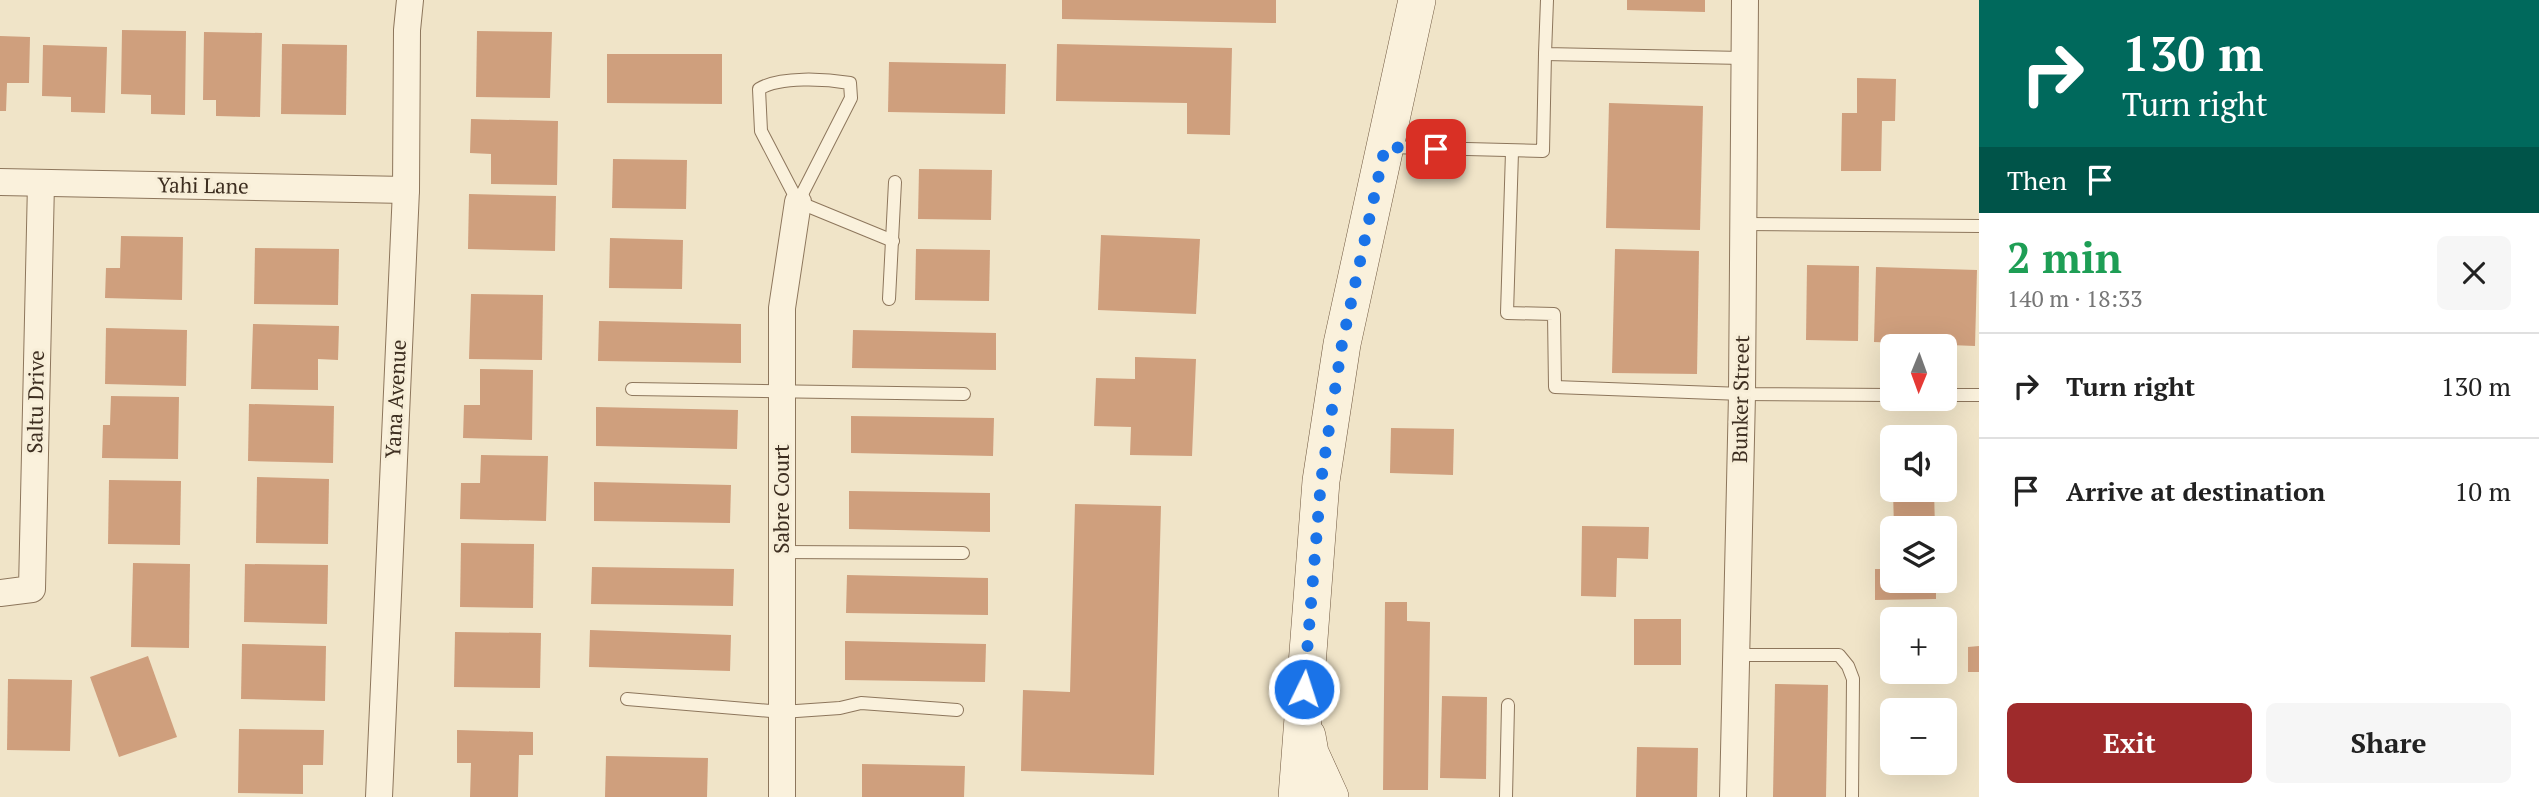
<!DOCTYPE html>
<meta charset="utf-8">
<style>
:root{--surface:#fff;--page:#f6f6f6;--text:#222;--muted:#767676;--line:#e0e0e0;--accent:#9e2a2b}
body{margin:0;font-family:"PT Serif",serif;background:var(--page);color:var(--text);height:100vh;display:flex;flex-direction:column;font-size:26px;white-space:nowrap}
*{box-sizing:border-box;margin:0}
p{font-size:23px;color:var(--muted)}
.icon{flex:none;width:38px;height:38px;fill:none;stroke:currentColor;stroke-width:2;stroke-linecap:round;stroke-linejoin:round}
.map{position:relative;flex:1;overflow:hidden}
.side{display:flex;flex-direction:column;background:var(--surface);width:560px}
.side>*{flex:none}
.top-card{background:#00695c;color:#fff;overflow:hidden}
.needle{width:46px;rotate:181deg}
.controls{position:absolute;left:1880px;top:334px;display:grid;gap:14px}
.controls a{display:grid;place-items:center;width:77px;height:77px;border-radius:10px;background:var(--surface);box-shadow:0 7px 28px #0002;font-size:35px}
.pin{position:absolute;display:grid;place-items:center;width:60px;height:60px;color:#fff;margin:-30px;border-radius:14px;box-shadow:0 4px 10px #0006}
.me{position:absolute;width:77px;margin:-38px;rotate:4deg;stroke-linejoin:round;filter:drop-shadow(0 0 5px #0008)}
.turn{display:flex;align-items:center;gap:24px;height:147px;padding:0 28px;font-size:32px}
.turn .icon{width:91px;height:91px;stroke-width:2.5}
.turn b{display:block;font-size:49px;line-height:60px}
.then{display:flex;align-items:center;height:66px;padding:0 28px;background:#0003;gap:14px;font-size:26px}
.round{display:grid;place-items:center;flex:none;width:74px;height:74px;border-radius:10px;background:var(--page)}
.summary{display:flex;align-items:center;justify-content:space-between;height:119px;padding:0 28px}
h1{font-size:42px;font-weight:700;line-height:52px;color:#1e9e55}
.primary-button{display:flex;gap:14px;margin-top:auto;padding:14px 28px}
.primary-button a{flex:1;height:80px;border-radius:10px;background:var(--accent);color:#fff;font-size:28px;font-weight:700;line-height:80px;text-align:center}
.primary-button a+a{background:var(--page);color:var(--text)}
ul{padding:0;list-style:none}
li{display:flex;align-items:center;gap:21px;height:105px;padding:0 28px;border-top:2px solid var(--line)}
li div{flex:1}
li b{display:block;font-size:26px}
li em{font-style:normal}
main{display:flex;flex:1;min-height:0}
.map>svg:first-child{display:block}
.building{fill:#cf9f7d}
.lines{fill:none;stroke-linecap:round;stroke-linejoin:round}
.lane-casing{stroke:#8d765c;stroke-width:14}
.street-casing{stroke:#8d765c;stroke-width:28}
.secondary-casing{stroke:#6f573f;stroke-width:38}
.lane{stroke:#faf1dc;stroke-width:12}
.street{stroke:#faf1dc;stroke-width:26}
.secondary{stroke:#faf1dc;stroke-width:37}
.route{stroke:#1a73e8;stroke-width:12;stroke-dasharray:0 21.6}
.labels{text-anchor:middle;stroke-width:6;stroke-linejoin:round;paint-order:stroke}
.street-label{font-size:21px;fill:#3d2e20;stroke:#f7eed8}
</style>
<main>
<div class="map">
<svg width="1979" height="797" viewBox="0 0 1979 797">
<rect width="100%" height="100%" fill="#f0e4c8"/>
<!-- building -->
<g class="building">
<polygon points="1062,0 1276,0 1276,23 1062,19"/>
<polygon points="1627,0 1705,0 1705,12 1627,10"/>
<polygon points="122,30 186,31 185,115 151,114 151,95 121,94"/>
<polygon points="477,31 552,32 550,98 476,97"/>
<polygon points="204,32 262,33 260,117 216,116 216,100 203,100"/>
<polygon points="0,36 30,37 29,83 7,83 6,111 0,111"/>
<polygon points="282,44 347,45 346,115 281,114"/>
<polygon points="1057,44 1232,48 1230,135 1187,134 1187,103 1056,101"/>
<polygon points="43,45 107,47 105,113 71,112 71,97 42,96"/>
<polygon points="607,54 722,54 722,104 607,103"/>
<polygon points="889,62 1006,64 1005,114 888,112"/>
<polygon points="1857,78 1896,79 1895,121 1882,121 1881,171 1841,171 1842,113 1857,113"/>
<polygon points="1609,103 1703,106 1700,230 1606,228"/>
<polygon points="471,119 558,121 557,185 491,184 491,154 470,153"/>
<polygon points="613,159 687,160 686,209 612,208"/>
<polygon points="919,169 992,170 991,220 918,219"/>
<polygon points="469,194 556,196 555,251 468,249"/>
<polygon points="1101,235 1200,239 1196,314 1098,310"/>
<polygon points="121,236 183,237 182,300 105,298 106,268 120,268"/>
<polygon points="610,238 683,240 682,289 609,288"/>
<polygon points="255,248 339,249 338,305 254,304"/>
<polygon points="916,249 990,250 989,301 915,300"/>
<polygon points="1615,249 1699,251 1697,374 1612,373"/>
<polygon points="1807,265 1859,266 1858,341 1806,340"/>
<polygon points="1876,267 1977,270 1975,346 1874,342"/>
<polygon points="471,294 543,295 542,360 469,359"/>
<polygon points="599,321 741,324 741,363 598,361"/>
<polygon points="253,324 339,326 338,360 318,359 318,390 251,389"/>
<polygon points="106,328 187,330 186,386 105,384"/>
<polygon points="853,330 996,333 996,370 852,368"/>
<polygon points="1135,357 1196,359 1192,456 1130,455 1131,427 1094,426 1096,378 1135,379"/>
<polygon points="480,369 533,370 532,440 463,438 464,405 480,405"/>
<polygon points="111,396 179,397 178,459 102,458 103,425 110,425"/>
<polygon points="249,404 334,406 333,463 248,461"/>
<polygon points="596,407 738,410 737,449 596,446"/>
<polygon points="851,416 994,418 993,456 851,453"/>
<polygon points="1391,428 1454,429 1453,475 1390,473"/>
<polygon points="481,455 548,456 546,521 460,519 461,483 480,483"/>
<polygon points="257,477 329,479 328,544 256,543"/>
<polygon points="109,480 181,481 180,545 108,544"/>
<polygon points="594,482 731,485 730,523 594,521"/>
<polygon points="1893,490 1934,490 1935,528 1894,528"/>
<polygon points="849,491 990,493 990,532 849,529"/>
<polygon points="1075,504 1161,506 1154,775 1021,771 1023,690 1070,692"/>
<polygon points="1582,526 1649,527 1648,559 1617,558 1616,597 1581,596"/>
<polygon points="461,543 534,544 533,608 460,607"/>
<polygon points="133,563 190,564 189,648 131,647"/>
<polygon points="245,564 328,565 327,624 244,622"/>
<polygon points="592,567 734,569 733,606 591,604"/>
<polygon points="1875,569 1892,569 1892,581 1936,581 1936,599 1875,600"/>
<polygon points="847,575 988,578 988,615 846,613"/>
<polygon points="1385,602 1407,602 1407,621 1430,622 1428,790 1383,790"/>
<rect x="1634" y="619" width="47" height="46"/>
<polygon points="590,630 731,635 730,671 589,667"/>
<polygon points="455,632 541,633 540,688 454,687"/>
<polygon points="845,641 986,644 985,682 845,680"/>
<polygon points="242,644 326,646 325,701 241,699"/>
<polygon points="1979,646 1979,672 1968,672 1968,647"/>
<polygon points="148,656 177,737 119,757 90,677"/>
<polygon points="8,679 72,680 70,751 7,750"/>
<polygon points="1775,684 1828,685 1826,797 1773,797"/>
<polygon points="1442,696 1487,697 1486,779 1440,778"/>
<polygon points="239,729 324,730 323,765 303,765 303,794 238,793"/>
<polygon points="457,730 533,732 533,755 519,755 518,797 470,797 471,763 457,763"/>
<polygon points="1637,747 1698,748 1697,797 1636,797"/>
<polygon points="606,756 708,758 707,797 605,797"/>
<polygon points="862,764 965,766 964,797 862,797"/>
</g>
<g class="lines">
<!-- lane casing -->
<g class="lane-casing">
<g id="lane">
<polyline points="1547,0 1545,54 1743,58"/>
<polyline points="1388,147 1543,151 1545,54"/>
<polyline points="1512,152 1507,313 1554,314 1555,387 1742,394 1892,395"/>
<path d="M798,202l53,-104 -1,-15c-24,-4 -70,-7 -91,6l2,42 37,71 95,39"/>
<polyline points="1744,224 1979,226"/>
<polyline points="889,299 895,182"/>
<polyline points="632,389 964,394"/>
<polyline points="1944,395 1979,395"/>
<polyline points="782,552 963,553"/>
<polyline points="1736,655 1839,655 1848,666 1853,679 1852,797"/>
<polyline points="627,699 782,712 840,708 861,703 957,710"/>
<polyline points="1506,797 1508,705"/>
</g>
</g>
<!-- street casing -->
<g class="street-casing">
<g id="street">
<polyline points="0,182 406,190"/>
<polyline points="0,593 32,589 41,183"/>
<polyline points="379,797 406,190 407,30 410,0"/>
<polyline points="782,797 782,308 798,202"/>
<polyline points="1733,797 1742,394 1745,0"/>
</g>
</g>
<!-- secondary casing -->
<g class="secondary-casing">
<g id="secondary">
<polyline points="1307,736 1310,753 1330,797"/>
<polyline points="1297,797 1321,481 1342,344 1417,0"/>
</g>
</g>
<!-- lane -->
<use href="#lane" class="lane"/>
<!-- street -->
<use href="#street" class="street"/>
<!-- secondary -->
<use href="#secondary" class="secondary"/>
</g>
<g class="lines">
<!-- route -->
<polyline class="route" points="1304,689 1321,481 1342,344 1385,147 1436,149"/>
</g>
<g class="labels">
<!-- street labels -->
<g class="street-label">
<text transform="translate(203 186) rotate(1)" y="7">Yahi Lane</text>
<text transform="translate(396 399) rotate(-87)" y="7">Yana Avenue</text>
<text transform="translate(1741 399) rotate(-89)" y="7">Bunker Street</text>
<text transform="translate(36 402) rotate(-89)" y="7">Saltu Drive</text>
<text transform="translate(782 499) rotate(-90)" y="7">Sabre Court</text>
</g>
</g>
</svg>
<div class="controls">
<a><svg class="needle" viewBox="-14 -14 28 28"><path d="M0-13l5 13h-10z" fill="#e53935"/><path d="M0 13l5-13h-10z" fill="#767676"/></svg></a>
<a><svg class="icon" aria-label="sound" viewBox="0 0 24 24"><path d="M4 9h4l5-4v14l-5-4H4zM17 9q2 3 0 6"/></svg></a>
<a><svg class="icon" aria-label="layers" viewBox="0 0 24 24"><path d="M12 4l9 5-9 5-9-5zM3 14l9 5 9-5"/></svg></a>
<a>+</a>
<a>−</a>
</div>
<div class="pin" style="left:1436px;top:149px;background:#d93025"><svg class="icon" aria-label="arrive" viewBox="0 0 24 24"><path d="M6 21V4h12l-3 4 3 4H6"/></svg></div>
<svg class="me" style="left:1304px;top:689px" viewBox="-20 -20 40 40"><circle r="17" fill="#1a73e8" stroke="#fff" stroke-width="3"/><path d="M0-11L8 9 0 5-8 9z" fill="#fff"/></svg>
</div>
<section class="side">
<div class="top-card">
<div class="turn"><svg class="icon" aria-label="right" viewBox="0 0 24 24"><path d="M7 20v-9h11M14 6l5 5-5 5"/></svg><div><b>130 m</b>Turn right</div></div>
<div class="then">Then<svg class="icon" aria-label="arrive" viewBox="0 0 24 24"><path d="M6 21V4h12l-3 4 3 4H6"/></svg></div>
</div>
<div class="summary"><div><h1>2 min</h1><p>140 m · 18:33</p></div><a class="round"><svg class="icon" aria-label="close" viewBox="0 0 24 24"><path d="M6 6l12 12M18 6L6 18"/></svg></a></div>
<ul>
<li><svg class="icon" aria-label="right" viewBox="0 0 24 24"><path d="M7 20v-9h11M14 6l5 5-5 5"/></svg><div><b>Turn right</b></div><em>130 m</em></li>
<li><svg class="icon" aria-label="arrive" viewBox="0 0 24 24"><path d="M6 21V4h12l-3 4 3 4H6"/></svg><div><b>Arrive at destination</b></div><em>10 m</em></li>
</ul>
<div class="primary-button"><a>Exit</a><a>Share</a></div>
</section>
</main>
